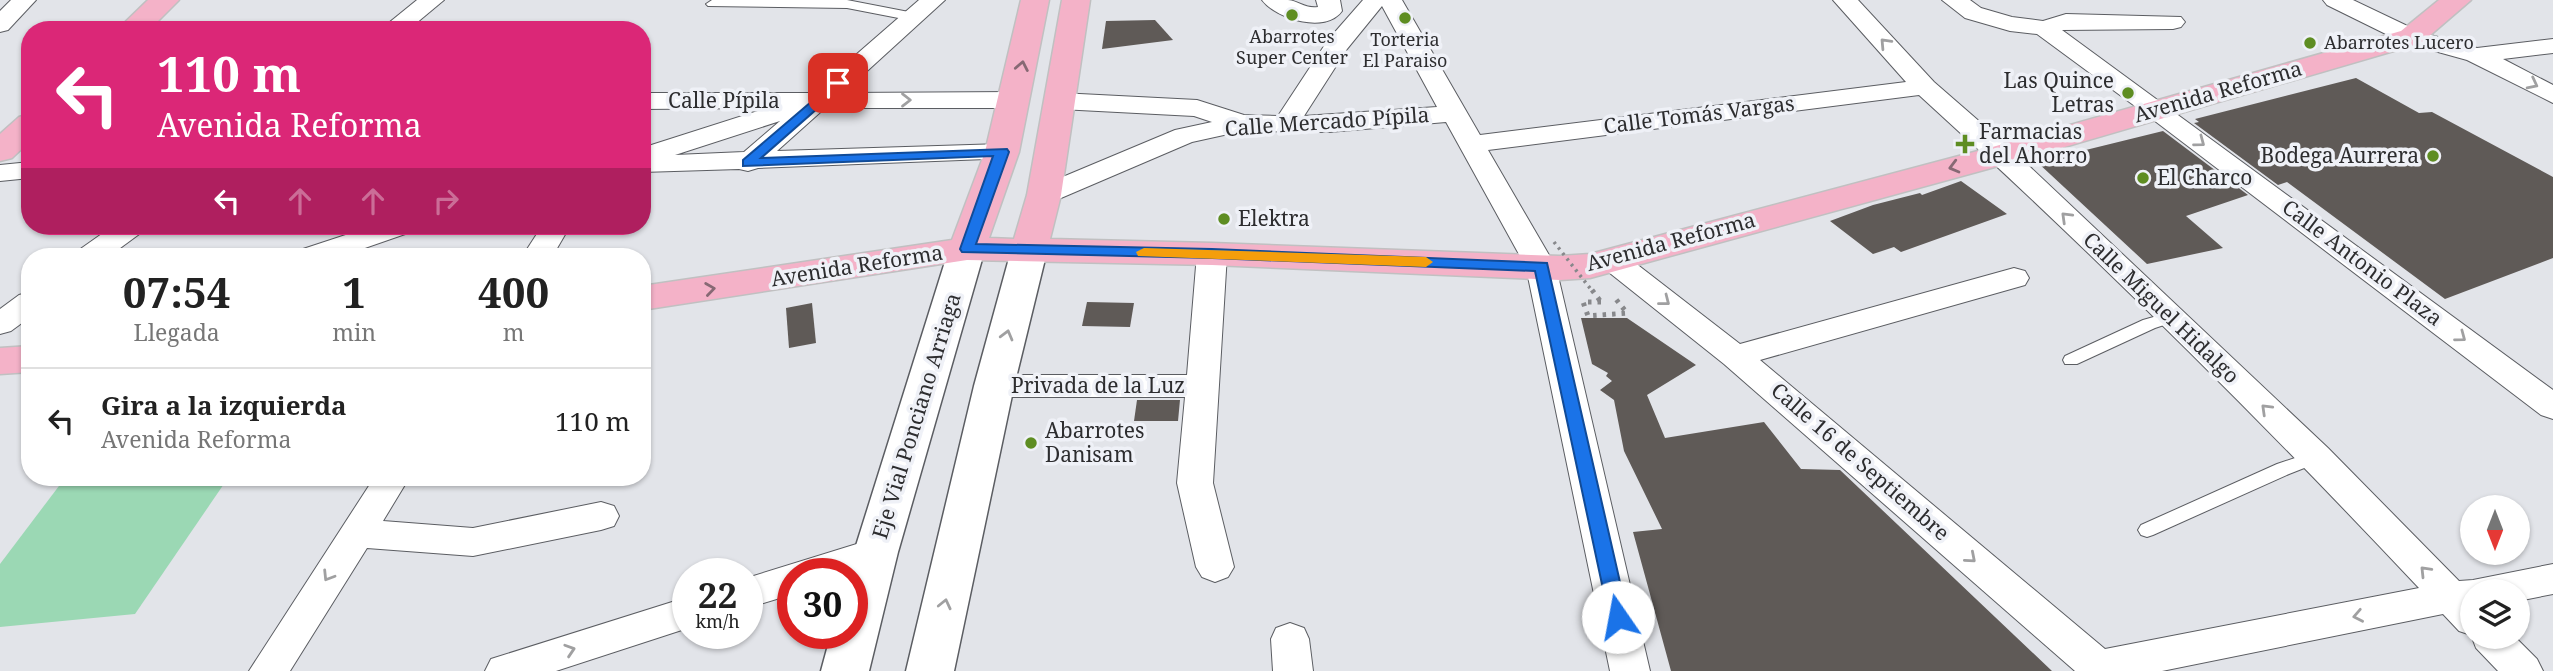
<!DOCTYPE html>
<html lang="es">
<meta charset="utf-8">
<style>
:root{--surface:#fff;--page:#f6f6f6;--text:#222;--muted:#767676;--line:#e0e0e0}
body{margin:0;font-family:"Noto Serif",serif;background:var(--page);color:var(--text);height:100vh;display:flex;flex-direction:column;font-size:26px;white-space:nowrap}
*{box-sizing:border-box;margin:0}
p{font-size:23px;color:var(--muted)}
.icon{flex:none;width:38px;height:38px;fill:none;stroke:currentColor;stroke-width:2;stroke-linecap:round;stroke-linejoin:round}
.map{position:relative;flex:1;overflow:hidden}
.panel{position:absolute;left:21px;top:248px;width:630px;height:238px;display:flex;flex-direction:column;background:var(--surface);border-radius:28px;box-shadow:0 2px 5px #0004}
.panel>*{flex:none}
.guide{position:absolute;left:21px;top:21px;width:630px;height:214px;border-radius:28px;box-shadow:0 2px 5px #0004;background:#db2777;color:#fff;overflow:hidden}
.needle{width:46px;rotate:180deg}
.buttons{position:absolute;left:2460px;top:495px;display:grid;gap:14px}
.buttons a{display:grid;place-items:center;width:70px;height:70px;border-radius:50%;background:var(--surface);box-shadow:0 2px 5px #0004;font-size:35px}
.speed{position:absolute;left:672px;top:558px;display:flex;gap:14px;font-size:35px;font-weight:700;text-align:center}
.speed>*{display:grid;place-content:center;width:91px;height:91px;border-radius:50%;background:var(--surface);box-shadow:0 2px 5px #0004;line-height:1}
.speed small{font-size:18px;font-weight:400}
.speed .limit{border:10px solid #d22;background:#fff;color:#111}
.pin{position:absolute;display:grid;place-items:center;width:60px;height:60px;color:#fff;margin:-30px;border-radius:14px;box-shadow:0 4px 10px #0006}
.me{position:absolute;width:77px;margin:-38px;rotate:348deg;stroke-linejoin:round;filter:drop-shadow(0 0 5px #0008)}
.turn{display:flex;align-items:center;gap:24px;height:147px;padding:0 21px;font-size:32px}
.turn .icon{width:91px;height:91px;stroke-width:2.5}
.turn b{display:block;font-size:49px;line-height:60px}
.lanes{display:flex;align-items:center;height:66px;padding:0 21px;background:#0003;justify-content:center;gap:35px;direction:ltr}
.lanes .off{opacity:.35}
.eta{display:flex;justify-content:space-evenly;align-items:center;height:119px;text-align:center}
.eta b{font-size:42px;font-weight:700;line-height:49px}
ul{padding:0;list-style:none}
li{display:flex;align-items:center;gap:21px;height:105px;padding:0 21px;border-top:2px solid var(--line)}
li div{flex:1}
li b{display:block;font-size:26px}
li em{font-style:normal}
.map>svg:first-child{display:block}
.green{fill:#9bd8b4}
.building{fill:#5f5a57}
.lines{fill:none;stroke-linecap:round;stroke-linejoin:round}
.lane-casing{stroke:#5b5d62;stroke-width:2}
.street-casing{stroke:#5b5d62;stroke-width:2}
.secondary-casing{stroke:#5b5d62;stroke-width:3}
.primary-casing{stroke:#c0c0c1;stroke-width:3}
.path{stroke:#87888b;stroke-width:5;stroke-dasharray:3.5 6;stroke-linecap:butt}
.lane{fill:#fff;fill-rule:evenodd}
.street{fill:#fff;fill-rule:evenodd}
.secondary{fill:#fff;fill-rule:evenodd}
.primary{fill:#f4b2c8;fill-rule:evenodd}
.path-bridge-far1{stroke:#87888b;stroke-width:3.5;stroke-dasharray:2.5 4.5;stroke-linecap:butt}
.path-bridge{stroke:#87888b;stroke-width:5;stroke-dasharray:3.5 6;stroke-linecap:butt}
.oneway{stroke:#a0a0a1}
.oneway2{stroke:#876974}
.route{fill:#1a73e8;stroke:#114b97;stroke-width:2}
.slow{fill:#f59e0b}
.poi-dot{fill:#5e8d22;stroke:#eff1f7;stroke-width:2.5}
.labels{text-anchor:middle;stroke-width:7;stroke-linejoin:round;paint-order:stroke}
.far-poi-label{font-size:18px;fill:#2d2d2f;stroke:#eff1f7}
.poi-label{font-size:21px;fill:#2d2d2f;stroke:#eff1f7;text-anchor:start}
.street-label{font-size:21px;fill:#2d2d2f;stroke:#eff1f7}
</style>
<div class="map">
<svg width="2553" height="671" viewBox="0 0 2553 671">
<rect width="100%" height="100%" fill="#e2e4e9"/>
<!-- green -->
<polygon class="green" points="65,478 228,478 135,614 0,627 0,564"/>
<!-- building -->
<g class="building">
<polygon points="1155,20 1173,40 1102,49 1106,21"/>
<polygon points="2356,78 2419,113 2432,112 2553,177 2553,258 2445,299 2287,182 2278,185 2194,123 2199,122 2195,119"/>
<polygon points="2163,131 2248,195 2186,216 2223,248 2147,264 2037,162"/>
<polygon points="1961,181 2007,214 1901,252 1894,247 1873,254 1830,221 1873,205 1920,193 1922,195"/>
<polygon points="1087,302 1134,303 1130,327 1082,326"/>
<polygon points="812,303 816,343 789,348 786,308"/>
<polygon points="1581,318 1627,318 1696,365 1647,395 1665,438 1764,422 1801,469 1840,470 2052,671 1671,671 1633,532 1662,529 1624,451 1614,400 1600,390 1612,381 1606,376 1608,373 1592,364"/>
<polygon points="1137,400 1180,400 1178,421 1134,421"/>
</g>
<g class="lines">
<!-- lane casing -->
<g class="lane-casing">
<g id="lane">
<polygon points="712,0 847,0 914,13 920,17 914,21 847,8 708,6 706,4"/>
<polygon points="2171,312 2176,313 2179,317 2176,321 2155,328 2077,364 2065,364 2063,360 2065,356 2143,320"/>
<polygon points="2316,451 2322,453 2325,457 2322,461 2289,474 2153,535 2147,537 2141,535 2138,530 2141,525 2277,464"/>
</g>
</g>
<!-- street casing -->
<g class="street-casing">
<g id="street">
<polygon points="11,0 36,0 8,30 0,32 0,11"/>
<polygon points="417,0 444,0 408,30 380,30"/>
<path d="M919,0h26l-102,93 172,-1 9,3 4,5 -4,5 -9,3h-190l-48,43 225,-7 10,2 4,6 -4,6 -254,10 -10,3 -9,-2 -97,3v-24l125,-40 -125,1v-16h170zM780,121l-36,31 -69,3z"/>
<path d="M1262,0c9,0 18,0 26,0 11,1 17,9 30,7l-2,-7h24l2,11c-16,23 -66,8 -80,-11z"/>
<path d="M1363,0h39l78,135 426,-53 -73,-82h25l76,82 77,67 317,299 131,133 14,-1 80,-16v30l-35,7v-9h-45v45h42l22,22 6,12h-45l-22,-23 -5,-13 -12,-4 -16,-17 -281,57h-87l-351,-307 -123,-98 -5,-7 5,-7 10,-2 10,2 119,92 274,-76 11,3 4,7 -4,7 -265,75 345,289 314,-61c-160,-170 -327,-336 -500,-493l-431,55 68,117 94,404h-40l-84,-404 -80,-145 -117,10 -87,-1 -50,11 -138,59 -10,2 -10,-2 -4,-6 4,-6 141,-59 37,-8 -18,-6 -134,-7 -9,-3 -4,-5 4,-5 9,-3 137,7 47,15 34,1 50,-76zM1382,6l55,101 -133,9 43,-67z"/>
<polygon points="1942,0 1970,0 1981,8 2012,17 2043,21 2066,14 2181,17 2185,22 2181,27 2173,29 2062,30 2553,390 2553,419 2541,415 2147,115 2037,34 2010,31 1965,18"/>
<polygon points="2323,0 2353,0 2420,32 2477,48 2553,39 2553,53 2503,59 2553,85 2553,103 2467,60 2402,42 2327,5"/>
<polygon points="30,162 30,178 0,181 0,165"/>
<polygon points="113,226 146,226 142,232 108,257 74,257 79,250"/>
<polygon points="373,226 415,226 411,232 339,257 295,257 300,250"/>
<polygon points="542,226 570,226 552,257 522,257"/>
<polygon points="1212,245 1222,247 1227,254 1213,483 1234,567 1228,577 1215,582 1202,577 1196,567 1177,483 1185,397 994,397 982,394 978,386 982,378 994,375 1187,375 1197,254 1202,247"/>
<polygon points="30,292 30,317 11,331 0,334 0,309 19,295"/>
<polygon points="374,478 409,478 383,521 473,528 601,502 614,506 619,516 614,526 601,530 473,556 367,548 290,671 249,671"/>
<polygon points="876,538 889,542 894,552 889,562 852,574 793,574 793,594 747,608 747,578"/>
<polygon points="688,597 688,628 556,671 485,671 491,659"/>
<polygon points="1290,623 1304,628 1309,639 1313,671 1273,671 1271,639 1276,628"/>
</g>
</g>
<!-- secondary casing -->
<g class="secondary-casing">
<g id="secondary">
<polygon points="967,238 980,241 985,249 898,552 869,671 821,671 831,634 852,634 852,574 847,574 854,552 949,249 954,241"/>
<polygon points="1029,240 1042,243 1047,251 1014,386 954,671 906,671 974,386 1011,251 1016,243"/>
</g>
</g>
<!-- primary casing -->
<g class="primary-casing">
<g id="primary">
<polygon points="148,0 179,0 149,30 117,30"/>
<polygon points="1021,0 1049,0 1019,152 989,238 1014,239 1027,195 1062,0 1090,0 1061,195 1050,239 1212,243 1560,256 1590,254 1989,148 2401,31 2439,0 2471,0 2421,43 2013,162 1590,278 1560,280 1212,265 967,260 642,310 642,286 952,240 985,152"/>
<polygon points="30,114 30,141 12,158 0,161 0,134 19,117"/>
<polygon points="30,346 30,372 0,374 0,348"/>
</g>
</g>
<!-- path -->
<polyline class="path" points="1601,302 1583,302 1588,316 1627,313 1615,298"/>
<!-- lane -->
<use href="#lane" class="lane"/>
<!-- street -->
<use href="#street" class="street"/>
<!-- secondary -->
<use href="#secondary" class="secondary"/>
<!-- primary -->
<use href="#primary" class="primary"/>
<!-- path-bridge-far1 -->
<polyline class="path-bridge-far1" points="1554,242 1593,292"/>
<!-- path-bridge -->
<polyline class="path-bridge" points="1592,290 1601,302"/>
</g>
<!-- one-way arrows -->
<defs><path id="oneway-chevron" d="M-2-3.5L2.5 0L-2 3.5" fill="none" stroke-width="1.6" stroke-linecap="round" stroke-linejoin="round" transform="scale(1.75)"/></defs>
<g class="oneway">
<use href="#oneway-chevron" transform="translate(1885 43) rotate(-133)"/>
<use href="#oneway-chevron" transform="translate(2533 84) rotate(27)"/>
<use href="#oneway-chevron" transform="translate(906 100)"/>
<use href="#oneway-chevron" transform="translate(2200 142) rotate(37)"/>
<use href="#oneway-chevron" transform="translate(2066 217) rotate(-136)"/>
<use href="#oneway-chevron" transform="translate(1665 301) rotate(38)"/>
<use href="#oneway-chevron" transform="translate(1007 335) rotate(-75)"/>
<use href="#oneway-chevron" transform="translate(2461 337) rotate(37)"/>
<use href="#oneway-chevron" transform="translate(2266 409) rotate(-136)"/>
<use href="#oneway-chevron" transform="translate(1971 558) rotate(41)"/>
<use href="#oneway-chevron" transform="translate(2425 571) rotate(-134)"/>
<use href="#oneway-chevron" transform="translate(328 576) rotate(122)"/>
<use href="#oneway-chevron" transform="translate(945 604) rotate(-77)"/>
<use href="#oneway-chevron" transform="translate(2358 616) rotate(169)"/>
<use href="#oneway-chevron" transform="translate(570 650) rotate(-18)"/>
</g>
<g class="oneway2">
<use href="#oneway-chevron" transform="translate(1022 66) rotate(-79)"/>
<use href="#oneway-chevron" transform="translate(1954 167) rotate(165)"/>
<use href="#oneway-chevron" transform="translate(710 289) rotate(-8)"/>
</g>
<!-- route -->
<polygon class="route" points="838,79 843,81 843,86 761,158 1007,149 1009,152 976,244 1212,249 1547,263 1628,617 1625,623 1618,625 1611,623 1609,617 1535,271 1212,258 962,252 960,249 993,156 743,166 743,160"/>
<!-- slow -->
<polygon class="slow" points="1144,248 1426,257 1433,262 1426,267 1138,256 1136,252"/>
<!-- markers -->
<g class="poi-dot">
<circle cx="1292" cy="15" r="7"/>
<circle cx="1405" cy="18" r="7"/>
<circle cx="2310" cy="43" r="7"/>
<circle cx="2128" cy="93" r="7"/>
<path d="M1961.5 133.5h7v7h7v7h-7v7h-7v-7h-7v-7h7z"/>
<circle cx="2433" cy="156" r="7"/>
<circle cx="2143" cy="178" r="7"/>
<circle cx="1224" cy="219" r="7"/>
<circle cx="1031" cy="443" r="7"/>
</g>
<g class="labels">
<!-- far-poi labels -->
<g class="far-poi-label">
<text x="1292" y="43">Abarrotes<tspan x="1292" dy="21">Super Center</tspan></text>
<text x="1405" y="46">Torteria<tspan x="1405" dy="21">El Paraiso</tspan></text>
<text x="2324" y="49" text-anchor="start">Abarrotes Lucero</text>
</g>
<!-- poi labels -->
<g class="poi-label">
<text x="2114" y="88" text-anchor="end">Las Quince<tspan x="2114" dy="24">Letras</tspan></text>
<text x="1979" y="139">Farmacias<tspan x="1979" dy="24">del Ahorro</tspan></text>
<text x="2419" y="163" text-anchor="end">Bodega Aurrera</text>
<text x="2157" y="185">El Charco</text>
<text x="1238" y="226">Elektra</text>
<text x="1045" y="438">Abarrotes<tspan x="1045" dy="24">Danisam</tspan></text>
</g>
<!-- street labels -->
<g class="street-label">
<text transform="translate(2218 92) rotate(-16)" y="7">Avenida Reforma</text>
<text x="724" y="108">Calle Pípila</text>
<text transform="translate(1699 115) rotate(-7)" y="7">Calle Tomás Vargas</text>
<text transform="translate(1327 122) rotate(-4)" y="7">Calle Mercado Pípila</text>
<text transform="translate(1671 242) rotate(-15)" y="7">Avenida Reforma</text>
<text transform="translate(2362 263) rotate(37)" y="7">Calle Antonio Plaza</text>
<text transform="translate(857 266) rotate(-9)" y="7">Avenida Reforma</text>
<text transform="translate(2161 308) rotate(44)" y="7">Calle Miguel Hidalgo</text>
<text x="1098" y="393">Privada de la Luz</text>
<text transform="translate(917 416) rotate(-73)" y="7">Eje Vial Ponciano Arriaga</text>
<text transform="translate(1860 462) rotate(41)" y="7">Calle 16 de Septiembre</text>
</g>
</g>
</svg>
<div class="buttons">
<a><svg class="needle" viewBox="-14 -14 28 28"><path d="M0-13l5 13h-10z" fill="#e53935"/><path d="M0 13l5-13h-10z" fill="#767676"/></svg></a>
<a><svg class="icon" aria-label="layers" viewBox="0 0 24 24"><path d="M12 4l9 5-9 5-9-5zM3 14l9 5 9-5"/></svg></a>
</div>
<div class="speed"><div>22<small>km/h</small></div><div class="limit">30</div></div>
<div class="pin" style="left:838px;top:83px;background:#d93025"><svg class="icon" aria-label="arrive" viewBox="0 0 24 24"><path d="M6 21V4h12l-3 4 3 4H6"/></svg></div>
<svg class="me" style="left:1618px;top:617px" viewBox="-20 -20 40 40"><circle r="19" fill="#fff"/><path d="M0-13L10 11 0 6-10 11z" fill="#1a73e8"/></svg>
<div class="guide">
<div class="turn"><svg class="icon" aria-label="left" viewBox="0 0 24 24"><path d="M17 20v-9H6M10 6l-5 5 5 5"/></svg><div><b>110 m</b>Avenida Reforma</div></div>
<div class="lanes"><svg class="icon" aria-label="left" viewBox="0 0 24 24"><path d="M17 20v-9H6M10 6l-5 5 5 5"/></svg><svg class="icon off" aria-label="ahead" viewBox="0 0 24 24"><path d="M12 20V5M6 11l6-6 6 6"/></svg><svg class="icon off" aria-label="ahead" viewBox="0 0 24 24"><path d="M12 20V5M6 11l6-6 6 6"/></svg><svg class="icon off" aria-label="right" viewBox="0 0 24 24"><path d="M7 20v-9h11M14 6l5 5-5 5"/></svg></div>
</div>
<section class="panel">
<div class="eta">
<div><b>07:54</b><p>Llegada</p></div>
<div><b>1</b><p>min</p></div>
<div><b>400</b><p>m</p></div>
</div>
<ul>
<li><svg class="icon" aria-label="left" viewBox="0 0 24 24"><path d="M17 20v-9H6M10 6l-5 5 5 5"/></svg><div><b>Gira a la izquierda</b><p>Avenida Reforma</p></div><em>110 m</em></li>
</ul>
</section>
</div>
